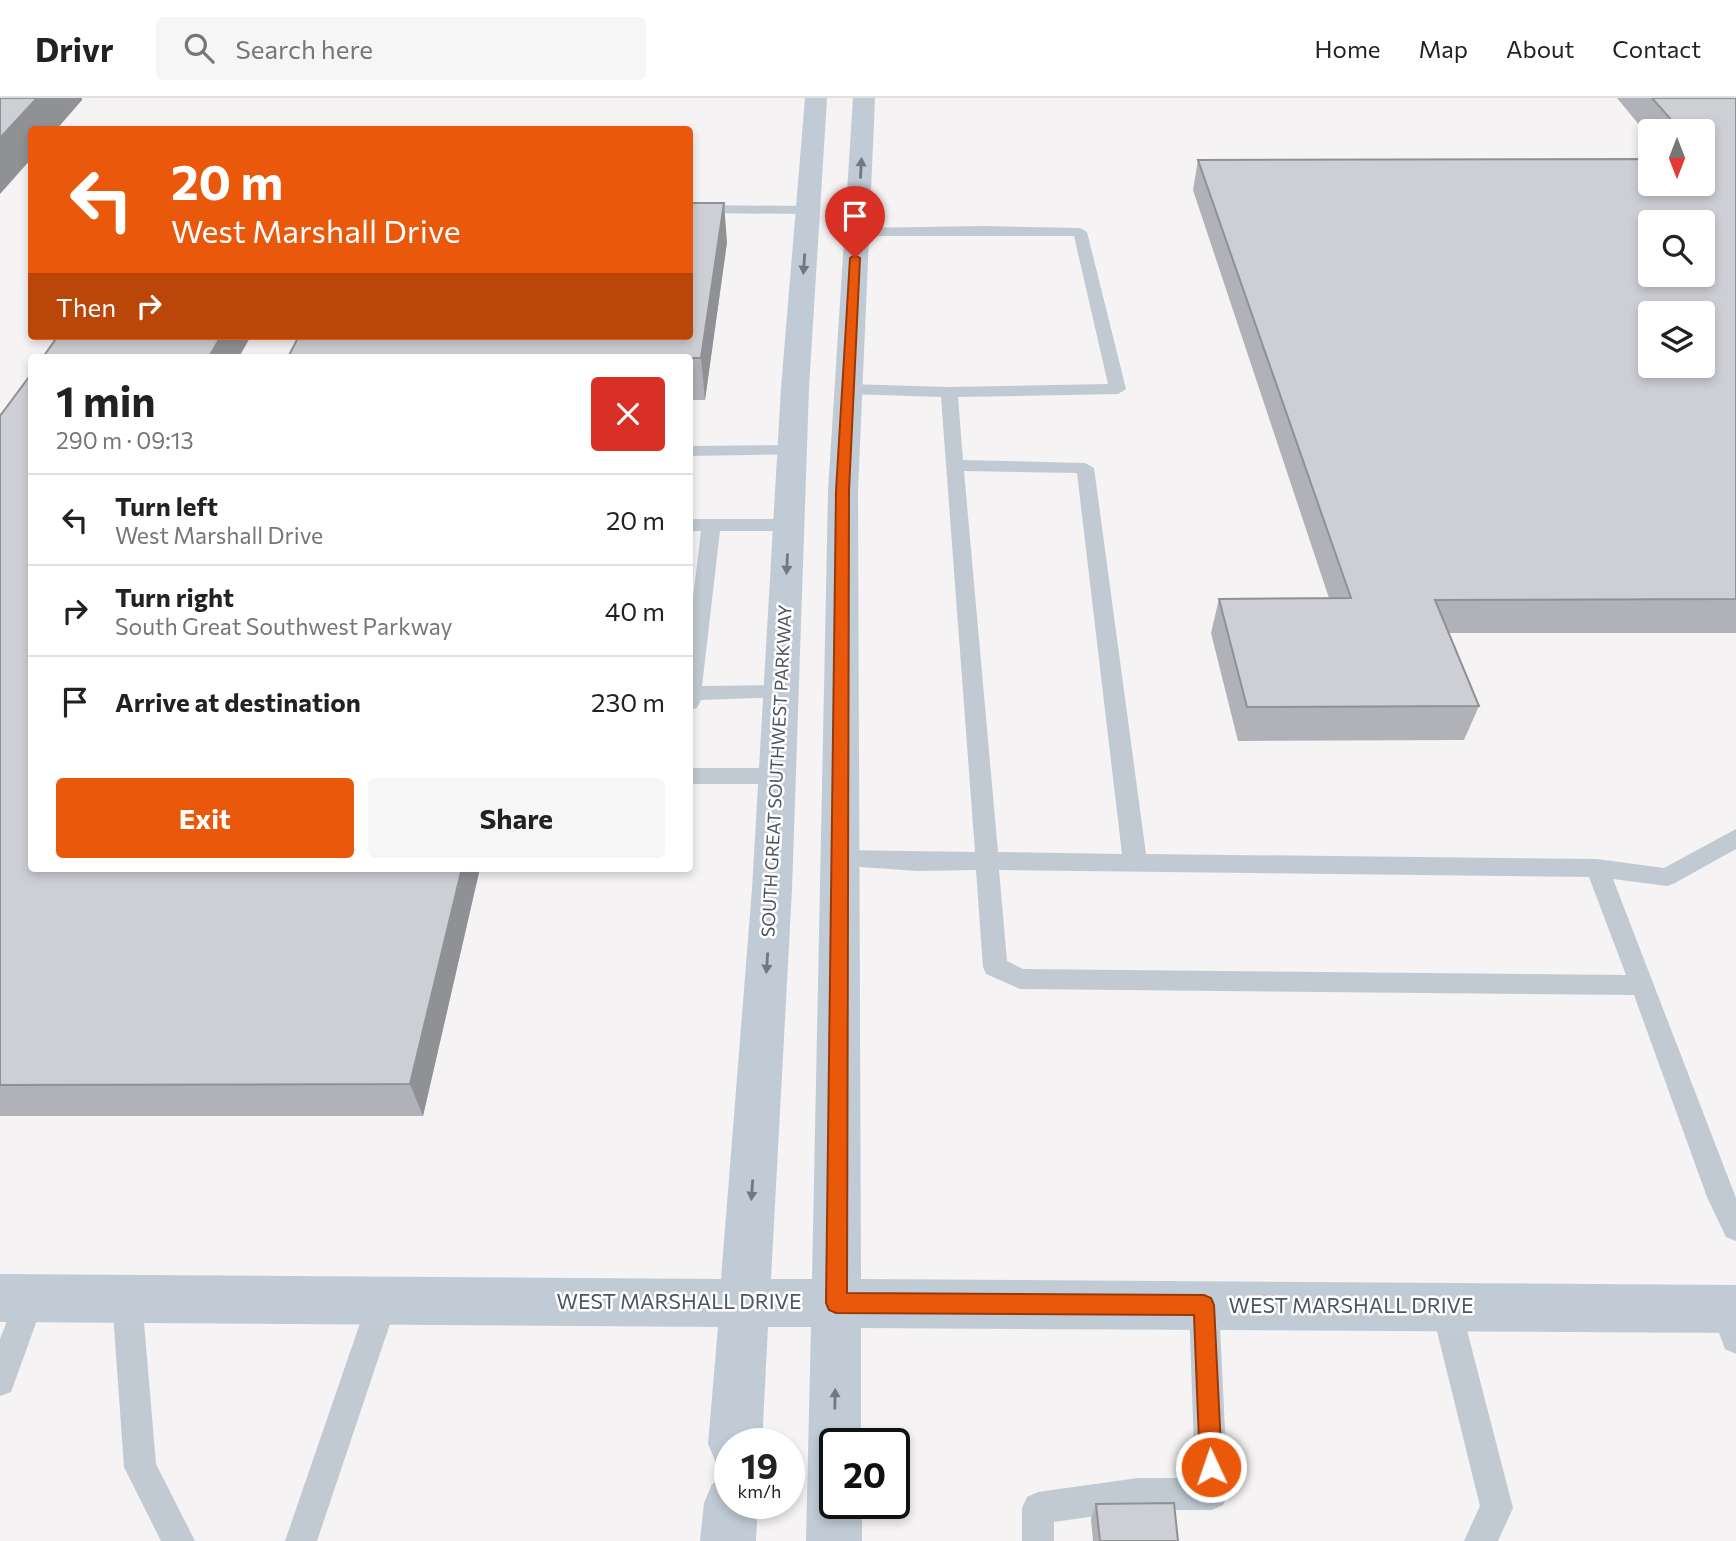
<!DOCTYPE html>
<meta charset="utf-8">
<style>
:root{--surface:#fff;--page:#f6f6f6;--text:#222;--muted:#767676;--line:#e0e0e0;--accent:#ea580c}
body{margin:0;font-family:Commissioner,sans-serif;background:var(--page);color:var(--text);height:100vh;display:flex;flex-direction:column;font-size:26px;white-space:nowrap}
*{box-sizing:border-box;margin:0}
p{font-size:23px;color:var(--muted)}
.icon{flex:none;width:38px;height:38px;fill:none;stroke:currentColor;stroke-width:2;stroke-linecap:round;stroke-linejoin:round}
.map{position:relative;flex:1;overflow:hidden}
.side{position:absolute;left:28px;top:256px;width:665px;height:518px;display:flex;flex-direction:column;background:var(--surface);border-radius:7px;box-shadow:0 4px 10px #0003}
.side>*{flex:none}
.top-card{position:absolute;left:28px;top:28px;width:665px;height:214px;border-radius:7px;box-shadow:0 4px 10px #0003;background:#ea580c;color:#fff;overflow:hidden}
.needle{width:46px;rotate:180deg}
.controls{position:absolute;left:1638px;top:21px;display:grid;gap:14px}
.controls a{display:grid;place-items:center;width:77px;height:77px;border-radius:7px;background:var(--surface);box-shadow:0 4px 10px #0003;font-size:35px}
.speed{position:absolute;left:714px;top:1330px;display:flex;gap:14px;font-size:35px;font-weight:700;text-align:center}
.speed>*{display:grid;place-content:center;width:91px;height:91px;border-radius:50%;background:var(--surface);box-shadow:0 4px 10px #0003;line-height:1}
.speed small{font-size:18px;font-weight:400}
.speed .limit{border:4px solid #111;border-radius:10px;background:#fff;color:#111}
.pin{position:absolute;display:grid;place-items:center;width:60px;height:60px;color:#fff;margin:-72px -30px;border-radius:50% 50% 50% 0;rotate:-45deg;box-shadow:0 0 7px #0007}
.pin .icon{rotate:45deg}
.me{position:absolute;width:77px;margin:-38px;rotate:357deg;stroke-linejoin:round;filter:drop-shadow(0 0 5px #0008)}
.turn{display:flex;align-items:center;gap:24px;height:147px;padding:0 28px;font-size:32px}
.turn .icon{width:91px;height:91px;stroke-width:2.5}
.turn b{display:block;font-size:49px;line-height:60px}
.then{display:flex;align-items:center;height:66px;padding:0 28px;background:#0003;gap:14px;font-size:26px}
.round{display:grid;place-items:center;flex:none;width:74px;height:74px;border-radius:7px;background:var(--page)}
.headline{display:flex;align-items:center;justify-content:space-between;height:119px;padding:0 28px}
h1{font-size:42px;font-weight:700;line-height:52px}
.cta{display:flex;gap:14px;margin-top:auto;padding:14px 28px}
.cta a{flex:1;height:80px;border-radius:7px;background:var(--accent);color:#fff;font-size:28px;font-weight:700;line-height:80px;text-align:center}
.cta a+a{background:var(--page);color:var(--text)}
ul{padding:0;list-style:none}
li{display:flex;align-items:center;gap:21px;height:91px;padding:0 28px;border-top:2px solid var(--line)}
li div{flex:1}
li b{display:block;font-size:26px}
li em{font-style:normal}
header{display:flex;align-items:center;gap:42px;box-sizing:border-box;height:98px;padding:0 35px;background:var(--surface);border-bottom:2px solid var(--line)}
header strong{font-size:33px}
nav{display:flex;gap:38px;margin-inline-start:auto;font-size:24px}
.search{width:490px;height:63px;background:var(--page);display:flex;align-items:center;gap:18px;box-sizing:border-box;padding:0 24px;border-radius:7px;color:var(--muted);font-size:26px}
.map>svg:first-child{display:block}
.lines{fill:none;stroke-linecap:round;stroke-linejoin:round}
.service{fill:#c1cad2;fill-rule:evenodd}
.secondary{fill:#c1cbd6;fill-rule:evenodd}
.wall{fill:#b0b2b7}
.shaded-wall{fill:#909195}
.building{fill:#cdcfd5;stroke:#909195;stroke-width:2;fill-rule:evenodd}
.oneway{fill:#6e7984}
.route{fill:#ea580c;stroke:#983908;stroke-width:2}
.labels{text-anchor:middle;stroke-width:5;stroke-linejoin:round;paint-order:stroke}
.street-label{font-size:18px;fill:#4a5661;stroke:#fff}
.near-street-label{font-size:21px;fill:#4a5661;stroke:#fff}
</style>
<header>
<strong>Drivr</strong>
<div class="search"><svg class="icon" aria-label="search" viewBox="0 0 24 24"><circle cx="10" cy="10" r="6"/><path d="M15 15l6 6"/></svg>Search here</div>
<nav><a>Home</a><a>Map</a><a>About</a><a>Contact</a></nav>
</header>
<div class="map">
<svg width="1736" height="1443" viewBox="0 0 1736 1443">
<rect width="100%" height="100%" fill="#f5f3f3"/>
<g class="lines">
<!-- service -->
<g class="service">
<polygon points="690,107 808,108 815,112 808,116 690,115"/>
<path d="M983,128l97,2 7,4 39,157 -8,5 -160,3 5,63 122,3 9,5 52,386 451,5 67,9 72,-39v20l-61,34 -8,3 -54,-7 123,319v43l-10,-4 -19,-40 -73,-202 -614,-6 -34,-15 -3,-7 -7,-97 -59,1 -85,-6 -4,-6 4,-6 8,-3 135,2 -34,-455 -93,-3 -8,-5 8,-5 101,3 159,-3 -34,-148h-217l-7,-4 7,-4zM964,373l113,2 45,381 -124,-2zM999,772l590,7 37,98 -603,-6 -16,-8z"/>
<polygon points="792,347 801,352 798,356 690,358 690,348"/>
<polygon points="690,421 789,421 798,427 789,433 720,433 702,588 781,587 788,589 791,594 788,599 701,602 697,610 690,612 690,525 701,433 690,433"/>
<polygon points="690,670 777,670 785,672 788,678 785,684 777,686 690,686"/>
<polygon points="30,1186 40,1190 45,1200 11,1294 0,1298 0,1241 20,1190"/>
<polygon points="127,1187 137,1191 142,1201 156,1366 195,1443 161,1443 124,1369 112,1201 117,1191"/>
<polygon points="383,1188 393,1192 398,1202 317,1443 285,1443 368,1202 373,1192"/>
<polygon points="1204,1193 1214,1197 1219,1207 1228,1396 1223,1407 1212,1412 1138,1412 1054,1424 1054,1443 1022,1443 1022,1410 1027,1399 1038,1394 1138,1380 1195,1380 1189,1207 1194,1197"/>
<polygon points="1446,1195 1456,1199 1461,1209 1513,1410 1498,1443 1464,1443 1480,1408 1431,1209 1436,1199"/>
<polygon points="1725,1197 1736,1202 1736,1256 1725,1251 1710,1211 1715,1201"/>
</g>
<!-- secondary -->
<g class="secondary">
<polygon points="805,0 827,0 809,290 792,791 771,1181 812,1181 828,393 853,0 875,0 858,393 861,1181 1736,1187 1736,1235 861,1230 861,1346 835,1346 835,1405 862,1405 862,1443 806,1443 811,1229 768,1229 762,1346 730,1346 730,1370 716,1365 708,1346 718,1229 0,1224 0,1176 721,1181 752,791 781,290"/>
<polygon points="730,1378 730,1405 758,1405 756,1443 700,1443 704,1405 712,1386"/>
</g>
</g>
<!-- wall -->
<g class="wall">
<polygon points="1617,0 1736,0 1736,535 1449,535 1479,608 1464,642 1238,643 1211,535 1219,501 1329,500 1193,92 1198,62 1703,86 1703,33 1650,33 1650,40"/>
<polygon points="727,144 705,302 690,302 690,259"/>
<polygon points="0,318 32,770 480,770 423,1018 0,1018"/>
<polygon points="1096,1406 1178,1443 1093,1443 1091,1421"/>
</g>
<!-- shaded-wall -->
<g class="shaded-wall">
<polygon points="37,0 82,0 82,2 56,32 32,32 32,60 0,96 0,40"/>
<polygon points="724,105 727,144 705,302 701,260"/>
<polygon points="221,238 251,238 239,259 209,259"/>
<polygon points="462,770 480,770 423,1018 410,986"/>
</g>
<!-- building -->
<g class="building">
<polygon points="0,0 37,0 0,40"/>
<path d="M1652,0h84v501l-301,1 44,106 -232,1 -28,-108 132,-1 -153,-438 452,-1v25h53v-25h2l-2,-2v-26h-22zM1650,124h53v53h-53zM1650,215h53v53h-53z"/>
<polygon points="690,105 724,105 701,260 690,260 690,259 288,259 299,238 690,238"/>
<polygon points="58,238 221,238 209,259 43,259"/>
<polygon points="32,275 32,770 462,770 410,986 0,987 0,318"/>
<polygon points="1174,1405 1178,1443 1100,1443 1096,1406"/>
</g>
<!-- one-way arrows -->
<defs><path id="oneway-solid" d="M-6-.8H1V-3.2L6.5 0L1 3.2V.8H-6Z" transform="scale(1.75)"/></defs>
<g class="oneway">
<use href="#oneway-solid" transform="translate(861 70) rotate(-87)"/>
<use href="#oneway-solid" transform="translate(804 166) rotate(94)"/>
<use href="#oneway-solid" transform="translate(787 466) rotate(93)"/>
<use href="#oneway-solid" transform="translate(767 865) rotate(94)"/>
<use href="#oneway-solid" transform="translate(752 1092) rotate(94)"/>
<use href="#oneway-solid" transform="translate(835 1301) rotate(-89)"/>
</g>
<!-- route -->
<polygon class="route" points="855,157 860,160 849,393 847,1195 1204,1197 1211,1200 1214,1207 1222,1369 1219,1377 1211,1380 1203,1377 1200,1369 1194,1217 836,1215 829,1212 826,1205 836,393 850,160"/>
<g class="labels">
<!-- street labels -->
<g class="street-label">
<text transform="translate(777 673) rotate(-87)" y="6">SOUTH GREAT SOUTHWEST PARKWAY</text>
</g>
<!-- near-street labels -->
<g class="near-street-label">
<text x="679" y="1211">WEST MARSHALL DRIVE</text>
<text x="1351" y="1215">WEST MARSHALL DRIVE</text>
</g>
</g>
</svg>
<div class="controls">
<a><svg class="needle" viewBox="-14 -14 28 28"><path d="M0-13l5 13h-10z" fill="#e53935"/><path d="M0 13l5-13h-10z" fill="#767676"/></svg></a>
<a><svg class="icon" aria-label="search" viewBox="0 0 24 24"><circle cx="10" cy="10" r="6"/><path d="M15 15l6 6"/></svg></a>
<a><svg class="icon" aria-label="layers" viewBox="0 0 24 24"><path d="M12 4l9 5-9 5-9-5zM3 14l9 5 9-5"/></svg></a>
</div>
<div class="speed"><div>19<small>km/h</small></div><div class="limit">20</div></div>
<div class="pin" style="left:855px;top:160px;background:#d93025"><svg class="icon" aria-label="arrive" viewBox="0 0 24 24"><path d="M6 21V4h12l-3 4 3 4H6"/></svg></div>
<svg class="me" style="left:1211px;top:1369px" viewBox="-20 -20 40 40"><circle r="17" fill="#ea580c" stroke="#fff" stroke-width="3"/><path d="M0-11L8 9 0 5-8 9z" fill="#fff"/></svg>
<div class="top-card">
<div class="turn"><svg class="icon" aria-label="left" viewBox="0 0 24 24"><path d="M17 20v-9H6M10 6l-5 5 5 5"/></svg><div><b>20 m</b>West Marshall Drive</div></div>
<div class="then">Then<svg class="icon" aria-label="right" viewBox="0 0 24 24"><path d="M7 20v-9h11M14 6l5 5-5 5"/></svg></div>
</div>
<section class="side">
<div class="headline"><div><h1>1 min</h1><p>290 m · 09:13</p></div><a class="round" style="background:#d93025;color:#fff"><svg class="icon" aria-label="close" viewBox="0 0 24 24"><path d="M6 6l12 12M18 6L6 18"/></svg></a></div>
<ul>
<li><svg class="icon" aria-label="left" viewBox="0 0 24 24"><path d="M17 20v-9H6M10 6l-5 5 5 5"/></svg><div><b>Turn left</b><p>West Marshall Drive</p></div><em>20 m</em></li>
<li><svg class="icon" aria-label="right" viewBox="0 0 24 24"><path d="M7 20v-9h11M14 6l5 5-5 5"/></svg><div><b>Turn right</b><p>South Great Southwest Parkway</p></div><em>40 m</em></li>
<li><svg class="icon" aria-label="arrive" viewBox="0 0 24 24"><path d="M6 21V4h12l-3 4 3 4H6"/></svg><div><b>Arrive at destination</b></div><em>230 m</em></li>
</ul>
<div class="cta"><a>Exit</a><a>Share</a></div>
</section>
</div>
